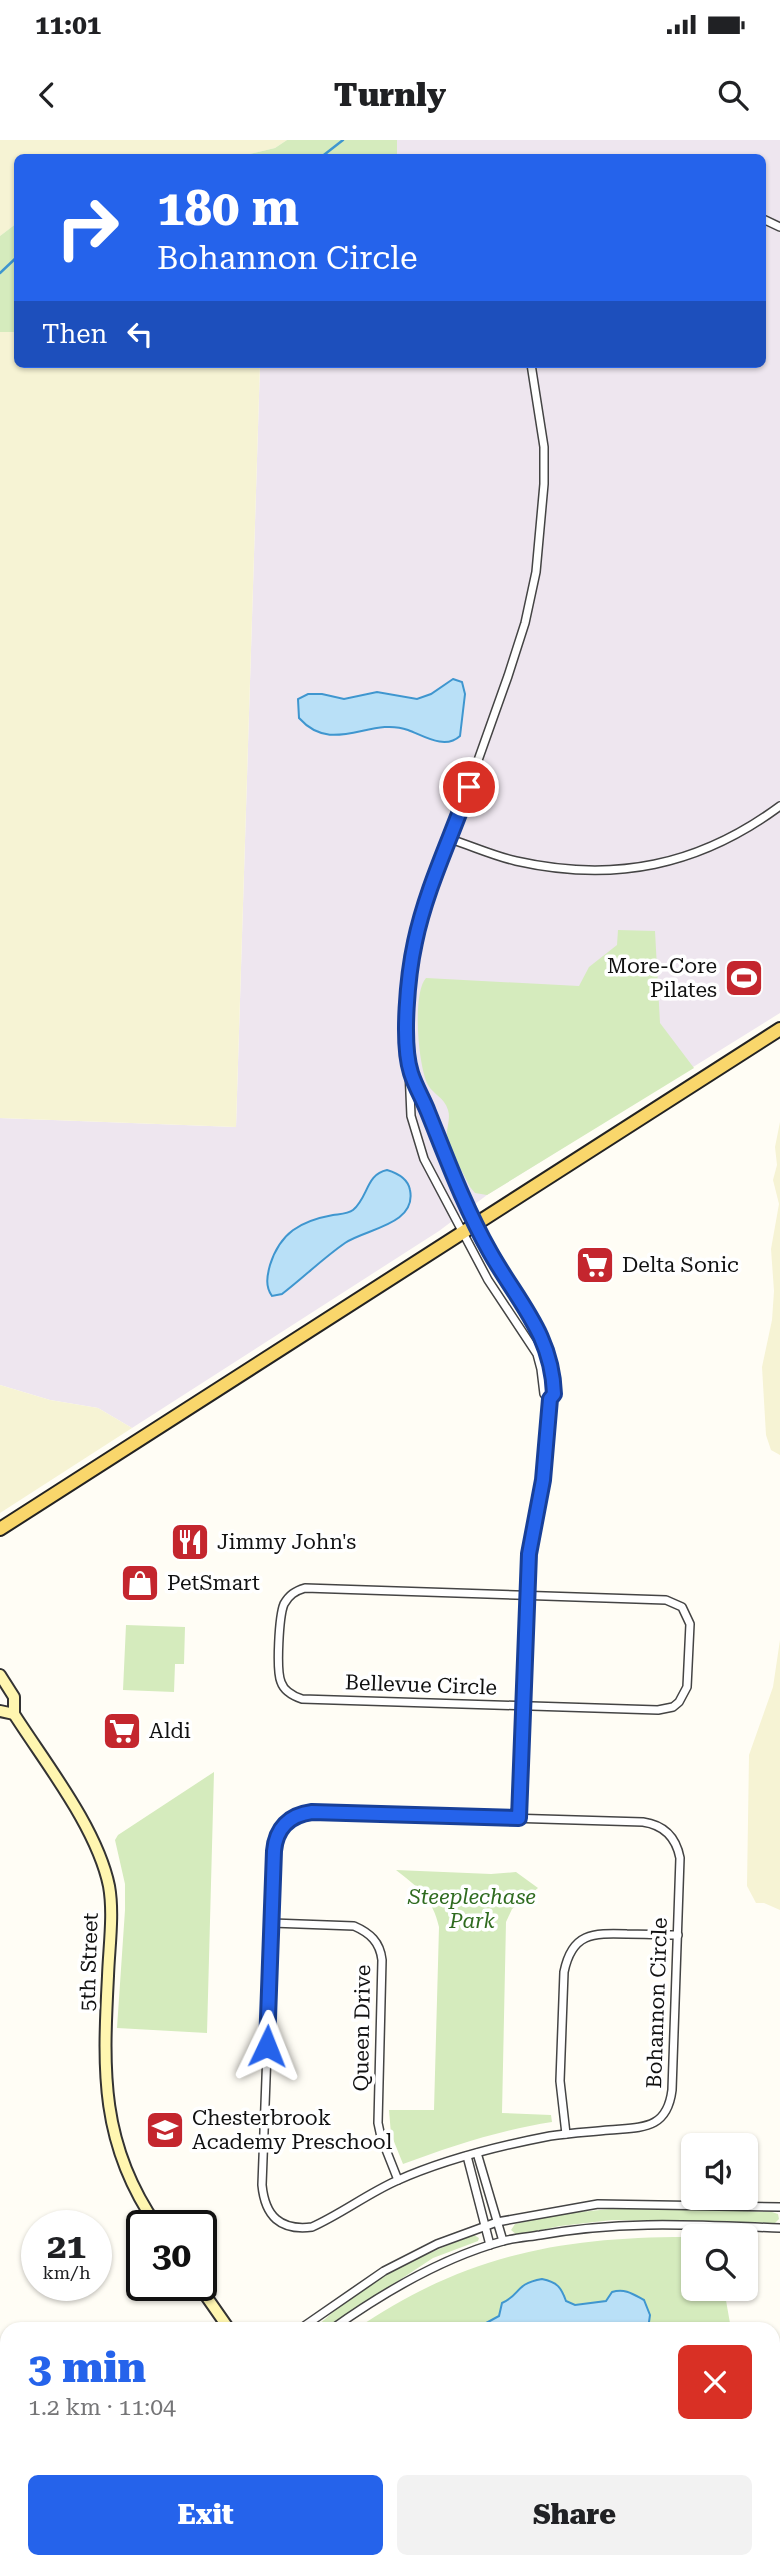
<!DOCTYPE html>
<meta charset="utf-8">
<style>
:root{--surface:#fff;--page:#f2f2f2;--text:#202124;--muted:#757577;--accent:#2563eb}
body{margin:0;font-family:"Roboto Serif",serif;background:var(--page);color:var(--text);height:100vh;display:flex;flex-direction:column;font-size:26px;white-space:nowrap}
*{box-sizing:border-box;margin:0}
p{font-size:23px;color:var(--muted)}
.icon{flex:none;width:38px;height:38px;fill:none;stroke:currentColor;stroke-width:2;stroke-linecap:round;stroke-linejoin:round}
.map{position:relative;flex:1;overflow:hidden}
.details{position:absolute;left:0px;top:2182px;width:780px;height:247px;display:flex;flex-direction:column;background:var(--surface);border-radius:21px 21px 0 0;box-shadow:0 2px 5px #0004}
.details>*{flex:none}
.top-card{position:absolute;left:14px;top:14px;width:752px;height:214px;border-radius:10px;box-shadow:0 2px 5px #0004;background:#2563eb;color:#fff;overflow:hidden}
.tools{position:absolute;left:681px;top:1993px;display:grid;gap:14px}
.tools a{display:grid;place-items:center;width:77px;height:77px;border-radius:10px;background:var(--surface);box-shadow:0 2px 5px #0004;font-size:35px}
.speed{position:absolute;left:21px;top:2070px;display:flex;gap:14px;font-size:35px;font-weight:700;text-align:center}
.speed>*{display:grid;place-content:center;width:91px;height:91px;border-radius:50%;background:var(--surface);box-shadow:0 2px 5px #0004;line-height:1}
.speed small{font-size:18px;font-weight:400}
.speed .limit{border:4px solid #111;border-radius:10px;background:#fff;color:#111}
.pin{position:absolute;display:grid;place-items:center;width:60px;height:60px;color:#fff;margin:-30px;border:4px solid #fff;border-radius:50%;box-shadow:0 2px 7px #0007}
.me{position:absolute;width:77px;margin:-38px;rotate:2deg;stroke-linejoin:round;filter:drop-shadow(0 0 5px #0008)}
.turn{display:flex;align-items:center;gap:24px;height:147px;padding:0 28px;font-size:32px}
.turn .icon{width:91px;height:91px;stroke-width:2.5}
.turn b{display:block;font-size:49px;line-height:60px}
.then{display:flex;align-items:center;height:66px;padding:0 28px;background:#0003;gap:14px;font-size:26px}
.round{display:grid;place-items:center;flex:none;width:74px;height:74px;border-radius:10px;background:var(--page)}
.headline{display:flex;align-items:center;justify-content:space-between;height:119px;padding:0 28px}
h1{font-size:42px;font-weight:800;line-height:52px;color:var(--accent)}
.cta{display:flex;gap:14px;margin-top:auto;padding:14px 28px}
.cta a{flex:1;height:80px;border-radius:10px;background:var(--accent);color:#fff;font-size:28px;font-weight:800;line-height:80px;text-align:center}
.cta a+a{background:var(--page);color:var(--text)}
.status{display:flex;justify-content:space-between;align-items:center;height:49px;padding:0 35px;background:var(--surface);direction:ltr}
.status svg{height:19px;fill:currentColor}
header{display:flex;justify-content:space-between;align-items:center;height:91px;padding:0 28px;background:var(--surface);font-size:32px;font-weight:800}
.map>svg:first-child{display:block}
.industrial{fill:#eee6ef}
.farmland{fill:#f6f3d4}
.green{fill:#d5ebbd}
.water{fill:#b9e0f7;stroke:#3f96cf;stroke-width:2}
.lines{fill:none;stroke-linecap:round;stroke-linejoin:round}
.stream{stroke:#3f96cf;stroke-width:2.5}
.street-casing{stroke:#444;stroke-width:10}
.secondary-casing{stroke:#333;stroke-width:14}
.primary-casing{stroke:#222;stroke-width:16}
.street{stroke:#fff;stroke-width:7}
.secondary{stroke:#fff6b0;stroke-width:10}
.primary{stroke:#f9d66b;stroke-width:12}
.route-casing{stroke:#184099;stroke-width:18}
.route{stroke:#2563eb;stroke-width:12}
.labels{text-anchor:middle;stroke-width:7;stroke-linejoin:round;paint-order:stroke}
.poi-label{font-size:21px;fill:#111;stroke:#fff;text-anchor:start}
.street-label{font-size:21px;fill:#111;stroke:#fff}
.park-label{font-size:21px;font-style:italic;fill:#2f6b1f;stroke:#fff}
</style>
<div class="status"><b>11:01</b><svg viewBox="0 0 49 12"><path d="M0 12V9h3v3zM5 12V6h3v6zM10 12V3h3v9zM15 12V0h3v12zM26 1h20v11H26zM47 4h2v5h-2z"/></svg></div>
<header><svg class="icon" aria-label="back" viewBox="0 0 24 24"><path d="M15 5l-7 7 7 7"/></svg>Turnly<svg class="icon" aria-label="search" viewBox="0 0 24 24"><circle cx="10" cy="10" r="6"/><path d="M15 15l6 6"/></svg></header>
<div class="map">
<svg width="780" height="2428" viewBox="0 0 780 2428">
<rect width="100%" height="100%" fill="#fffdf5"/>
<!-- industrial -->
<polygon class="industrial" points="397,0 780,0 780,873 487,1055 439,1091 132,1288 98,1268 50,1260 0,1245 0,978 236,987 260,224 763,224 763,18 397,18"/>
<!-- farmland -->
<g class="farmland">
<polygon points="0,0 287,0 275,8 237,17 18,18 17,83 0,96"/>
<polygon points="0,192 17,192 18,224 260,224 236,987 0,978"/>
<polygon points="780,982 780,1315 771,1310 766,1295 762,1227 772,1180 774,1151 771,1109 779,1064 773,1040 777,1025 775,1007"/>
<polygon points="0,1245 50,1260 98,1268 132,1288 0,1373"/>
<polygon points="780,1500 780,1770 764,1763 756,1763 747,1746 749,1615 773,1547"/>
</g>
<!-- green -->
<g class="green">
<polygon points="287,0 397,0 397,17 237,17 275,8"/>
<polygon points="17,83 17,192 0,192 0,96"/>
<path d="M618,790l37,1 5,92 34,45 -207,127 -12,-2 -5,-6c-5,-11 -22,-40 -23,-50 -1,-9 4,-18 1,-27 -4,-13 -14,-15 -20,-25 -10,-19 -16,-92 -2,-107l153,8 10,-19 28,-22z"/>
<polygon points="126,1485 185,1487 184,1524 175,1524 174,1552 123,1550"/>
<polygon points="214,1632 207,1893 117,1888 125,1770 125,1744 115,1700 118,1695"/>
<path d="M396,1730l95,4 25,-2 22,16 -26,21 -6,13 -4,191 49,2 1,7c-52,8 -100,24 -149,42l-12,-30 -2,-24h45l5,-183c-6,-28 -21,-40 -43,-57z"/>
<polygon points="631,2067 772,2072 778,2074 779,2079 775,2083 612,2080 560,2086 517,2095 511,2090 515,2084 559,2074"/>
<path d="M474,2095l5,3 -1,3 -45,17 -108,71h-12c10,-7 19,-17 29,-25 40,-31 85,-51 132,-69z"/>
<path d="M686,2097h7v52h31l7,40h-375c107,-73 203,-92 330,-92z"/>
<polygon points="0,2271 7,2282 7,2422 105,2422 89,2428 0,2428"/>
<polygon points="774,2309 780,2327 780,2428 413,2428 409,2422 774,2422"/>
<polygon points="109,2422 229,2422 220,2428 94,2428"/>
</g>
<!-- water -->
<g class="water">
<path d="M453,539l9,3 3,12 -5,42c-15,14 -36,0 -52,-6 -38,-14 -75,26 -109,-12l-1,-19 10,-5h14l22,5 33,-7 40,7 14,-5z"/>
<path d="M387,1030c10,3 21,8 23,20 7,35 -45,39 -65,53 -23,16 -42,35 -63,51l-10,2c-7,-10 -5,-20 -2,-31 10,-32 30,-44 63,-50 6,-1 15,-1 20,-5 15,-12 13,-36 34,-40z"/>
<path d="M542,2139c15,3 19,8 24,22l9,4 31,-4 6,-9c13,-4 21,2 32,8l6,15 -2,14h-173l24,-13 3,-13c20,-9 12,-19 40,-24z"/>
</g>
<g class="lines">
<!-- stream -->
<g class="stream">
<polyline points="320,18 343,0"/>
<polyline points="0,133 18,116"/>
</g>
<!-- street casing -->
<g class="street-casing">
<g id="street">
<polyline points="763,79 780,87"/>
<polyline points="531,224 544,307 544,344 536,432 525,483 508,536 450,699 424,766 409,832 407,883 411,976 424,1019 488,1140 537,1214 541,1229 544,1254 549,1259"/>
<path d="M450,699c22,7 44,17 66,22 98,22 183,5 264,-55"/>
<path d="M410,932c27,59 49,120 79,178 18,34 47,65 60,102 4,14 5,28 5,42l-5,5 -6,81 -14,74 -10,264"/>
<path d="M305,1448l361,12 16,7 8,17 -3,63 -8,15 -6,5 -15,3 -356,-11c-9,-3 -18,-8 -21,-17 -5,-12 -2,-66 3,-78 5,-9 11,-13 21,-16z"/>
<path d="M312,1672l331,10c21,3 33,15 37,36l-8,232c-5,40 -30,37 -63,40 -20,2 -39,3 -59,6 -52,10 -105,23 -154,45 -29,13 -55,33 -84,46 -32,4 -47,-11 -50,-42l13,-346c8,-17 18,-25 37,-27z"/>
<path d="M272,1783l82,3c16,7 26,16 28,34l-4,163 3,14 17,43"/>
<path d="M566,1994l-6,-53 4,-109c8,-39 28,-39 63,-38 17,0 34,1 51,1"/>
<polyline points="477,2013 503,2101"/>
<polyline points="467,2016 490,2105"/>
<polyline points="300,2189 384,2131 437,2104 497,2082 598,2064 780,2067"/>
<path d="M332,2189c52,-37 109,-71 171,-88 12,-3 24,-4 37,-6 82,-15 157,-10 240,-7"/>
<polyline points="275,2422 286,2428"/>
<polyline points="239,2428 252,2422"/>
</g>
</g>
<!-- secondary casing -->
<g class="secondary-casing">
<g id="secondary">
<path d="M0,1535l14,22v17c32,50 83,114 95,172 5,28 0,61 -1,90 -5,95 -8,168 49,250"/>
<polyline points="0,1571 14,1574"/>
<polyline points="199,2146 229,2189"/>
<polyline points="392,2422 396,2428"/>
</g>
</g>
<!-- primary casing -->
<g class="primary-casing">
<polyline id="primary" points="0,1389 780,889"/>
</g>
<!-- street -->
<use href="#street" class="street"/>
<!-- secondary -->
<use href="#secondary" class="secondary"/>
<!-- primary -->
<use href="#primary" class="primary"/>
</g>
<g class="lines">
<!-- route casing -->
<g class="route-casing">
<path id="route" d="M267,1906l7,-195c2,-23 15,-36 38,-39l207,6 10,-264 14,-74 7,-81 4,-5c-2,-60 -36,-92 -64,-142 -25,-44 -43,-93 -62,-140 -5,-13 -13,-26 -17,-39 -10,-31 -3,-99 4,-131 11,-53 36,-104 54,-155"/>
</g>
<!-- route -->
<use href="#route" class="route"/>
</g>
<!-- icons -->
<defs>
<g id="stadium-square" transform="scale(2.0125)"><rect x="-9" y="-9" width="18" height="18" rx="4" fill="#c4262e" stroke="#fff"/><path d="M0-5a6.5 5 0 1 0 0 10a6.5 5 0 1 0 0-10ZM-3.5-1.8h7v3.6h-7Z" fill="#fff"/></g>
<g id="supermarket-square" transform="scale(2.0125)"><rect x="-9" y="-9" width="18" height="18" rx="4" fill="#c4262e" stroke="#fff"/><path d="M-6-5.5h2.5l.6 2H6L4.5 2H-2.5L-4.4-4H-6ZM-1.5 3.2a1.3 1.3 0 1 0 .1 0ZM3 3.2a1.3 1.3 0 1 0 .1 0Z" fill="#fff"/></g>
<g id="restaurant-square" transform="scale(2.0125)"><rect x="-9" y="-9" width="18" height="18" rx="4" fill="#c4262e" stroke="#fff"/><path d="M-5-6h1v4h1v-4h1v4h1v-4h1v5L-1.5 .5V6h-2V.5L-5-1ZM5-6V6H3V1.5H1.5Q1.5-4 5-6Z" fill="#fff"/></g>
<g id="shop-square" transform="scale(2.0125)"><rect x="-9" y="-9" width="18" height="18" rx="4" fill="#c4262e" stroke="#fff"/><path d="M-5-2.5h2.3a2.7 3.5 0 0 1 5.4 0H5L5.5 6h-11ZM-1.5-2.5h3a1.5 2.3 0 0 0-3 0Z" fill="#fff"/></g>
<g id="school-square" transform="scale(2.0125)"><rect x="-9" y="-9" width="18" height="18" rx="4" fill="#c4262e" stroke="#fff"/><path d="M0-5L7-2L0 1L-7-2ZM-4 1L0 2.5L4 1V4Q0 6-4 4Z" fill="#fff"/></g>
</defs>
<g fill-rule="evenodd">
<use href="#stadium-square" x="744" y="838"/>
<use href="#supermarket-square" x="595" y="1125"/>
<use href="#restaurant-square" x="190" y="1402"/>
<use href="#shop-square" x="140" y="1443"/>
<use href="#supermarket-square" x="122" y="1591"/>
<use href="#school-square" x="165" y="1990"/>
</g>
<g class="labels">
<!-- poi labels -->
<g class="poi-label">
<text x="717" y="833" text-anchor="end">More-Core<tspan x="717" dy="24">Pilates</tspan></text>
<text x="622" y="1132">Delta Sonic</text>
<text x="217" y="1409">Jimmy John's</text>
<text x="167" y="1450">PetSmart</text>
<text x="149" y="1598">Aldi</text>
<text x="192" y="1985">Chesterbrook<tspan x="192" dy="24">Academy Preschool</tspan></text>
</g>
<!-- street labels -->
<g class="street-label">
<text transform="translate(421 1545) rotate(2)" y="7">Bellevue Circle</text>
<text transform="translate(89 1822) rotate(-88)" y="7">5th Street</text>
<text transform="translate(657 1863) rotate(-88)" y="7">Bohannon Circle</text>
<text transform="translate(362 1888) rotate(-89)" y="7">Queen Drive</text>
</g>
<!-- park labels -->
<g class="park-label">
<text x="472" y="1764">Steeplechase<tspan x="472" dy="24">Park</tspan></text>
</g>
</g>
</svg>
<div class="tools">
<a><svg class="icon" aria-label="sound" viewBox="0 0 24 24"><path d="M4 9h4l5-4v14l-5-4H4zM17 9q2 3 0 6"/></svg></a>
<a><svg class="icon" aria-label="search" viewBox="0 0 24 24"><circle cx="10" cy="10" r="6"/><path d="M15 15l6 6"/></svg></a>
</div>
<div class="speed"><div>21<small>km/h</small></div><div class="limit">30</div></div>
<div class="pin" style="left:469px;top:647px;background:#d93025"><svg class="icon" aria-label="arrive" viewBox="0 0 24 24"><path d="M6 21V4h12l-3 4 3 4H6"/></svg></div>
<svg class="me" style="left:267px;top:1906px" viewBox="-20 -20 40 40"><path d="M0-17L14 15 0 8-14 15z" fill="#2563eb" stroke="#fff" stroke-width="4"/></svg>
<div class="top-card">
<div class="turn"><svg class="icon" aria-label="right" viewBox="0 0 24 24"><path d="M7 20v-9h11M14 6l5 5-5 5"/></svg><div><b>180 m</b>Bohannon Circle</div></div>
<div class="then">Then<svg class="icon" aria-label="left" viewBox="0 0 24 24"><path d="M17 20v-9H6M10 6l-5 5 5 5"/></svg></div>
</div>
<section class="details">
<div class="headline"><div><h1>3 min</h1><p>1.2 km · 11:04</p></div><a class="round" style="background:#d93025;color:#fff"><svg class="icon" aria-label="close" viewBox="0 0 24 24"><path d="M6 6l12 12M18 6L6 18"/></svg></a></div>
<div class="cta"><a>Exit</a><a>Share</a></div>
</section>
</div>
